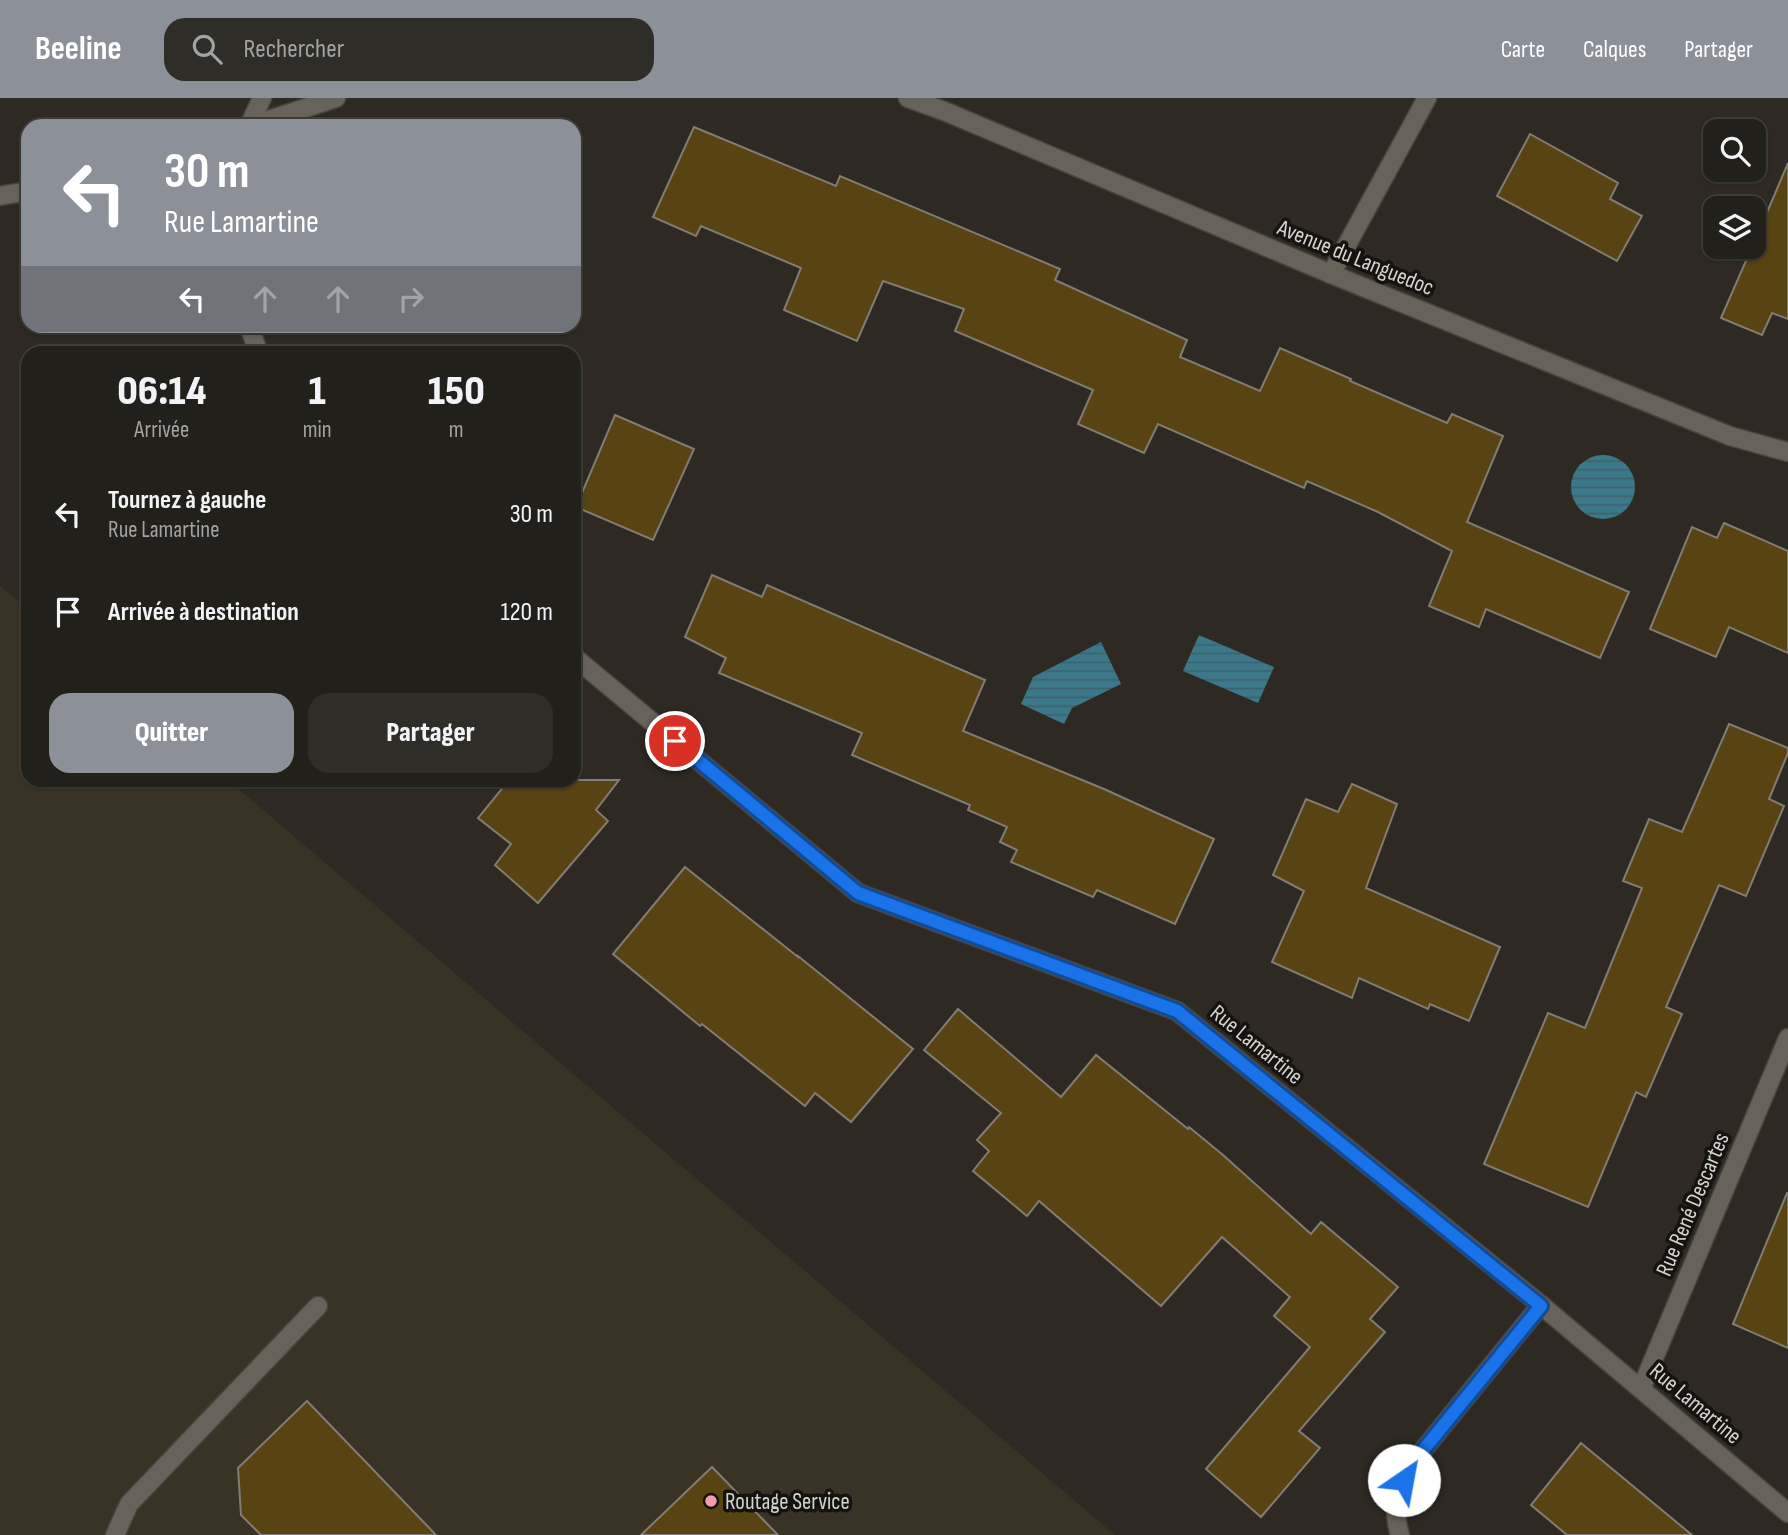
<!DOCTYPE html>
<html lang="fr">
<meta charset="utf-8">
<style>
:root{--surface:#22201a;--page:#2e2d27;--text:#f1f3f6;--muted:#a2a3a2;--line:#3f3e39;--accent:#8c9099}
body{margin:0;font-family:"Sofia Sans Condensed",sans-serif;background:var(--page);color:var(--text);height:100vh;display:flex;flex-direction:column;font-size:26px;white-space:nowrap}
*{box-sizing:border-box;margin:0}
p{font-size:23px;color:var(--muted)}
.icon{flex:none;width:38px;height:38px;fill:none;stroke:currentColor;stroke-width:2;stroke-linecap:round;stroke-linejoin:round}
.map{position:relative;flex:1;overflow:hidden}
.drawer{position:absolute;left:21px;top:248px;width:560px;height:441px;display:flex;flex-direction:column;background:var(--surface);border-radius:21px;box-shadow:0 2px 5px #0004,0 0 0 2px var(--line)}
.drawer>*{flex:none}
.hud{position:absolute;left:21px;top:21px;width:560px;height:214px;border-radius:21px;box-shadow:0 2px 5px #0004,0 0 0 2px var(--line);background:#8c9099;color:#fff;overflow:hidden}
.buttons{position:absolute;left:1703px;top:21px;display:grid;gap:14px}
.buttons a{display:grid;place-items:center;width:63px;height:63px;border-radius:14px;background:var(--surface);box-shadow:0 2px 5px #0004,0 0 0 2px var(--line);font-size:35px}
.pin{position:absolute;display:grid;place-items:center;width:60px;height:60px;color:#fff;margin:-30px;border:4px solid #fff;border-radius:50%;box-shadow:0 2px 7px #0007}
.me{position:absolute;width:77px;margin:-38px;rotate:33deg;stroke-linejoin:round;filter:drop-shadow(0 0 5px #0008)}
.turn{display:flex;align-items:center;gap:24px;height:147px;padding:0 28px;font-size:32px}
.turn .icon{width:91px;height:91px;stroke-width:2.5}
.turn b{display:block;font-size:49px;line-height:60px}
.lanes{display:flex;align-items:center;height:66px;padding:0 28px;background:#0003;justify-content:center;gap:35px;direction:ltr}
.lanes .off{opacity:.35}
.eta{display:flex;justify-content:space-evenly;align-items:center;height:119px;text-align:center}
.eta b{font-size:42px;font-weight:800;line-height:49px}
.button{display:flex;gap:14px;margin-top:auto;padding:14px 28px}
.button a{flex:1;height:80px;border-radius:21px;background:var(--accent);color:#fff;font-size:28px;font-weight:800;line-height:80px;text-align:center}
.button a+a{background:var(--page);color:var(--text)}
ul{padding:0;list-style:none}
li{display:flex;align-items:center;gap:21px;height:98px;padding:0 28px}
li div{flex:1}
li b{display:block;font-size:26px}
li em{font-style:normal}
header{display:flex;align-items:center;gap:42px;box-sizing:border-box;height:98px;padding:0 35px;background:var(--accent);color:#fff}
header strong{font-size:33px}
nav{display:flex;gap:38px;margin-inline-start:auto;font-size:24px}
.search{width:490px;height:63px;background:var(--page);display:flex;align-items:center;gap:18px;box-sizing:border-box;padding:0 24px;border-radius:21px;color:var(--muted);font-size:26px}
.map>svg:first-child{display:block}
.built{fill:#393326}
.water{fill:url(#water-rules)}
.building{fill:#584313;stroke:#817c74;stroke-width:2}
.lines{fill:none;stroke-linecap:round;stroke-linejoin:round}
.lane-casing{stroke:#48453e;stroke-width:21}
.street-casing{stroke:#48453e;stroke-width:21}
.lane{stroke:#67625a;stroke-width:18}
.street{stroke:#67625a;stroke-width:18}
.route-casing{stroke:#114b97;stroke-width:18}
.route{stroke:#1a73e8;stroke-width:12}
.poi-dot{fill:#f19ab1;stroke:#14130f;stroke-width:2.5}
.labels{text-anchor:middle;stroke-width:7;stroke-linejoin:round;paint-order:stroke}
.street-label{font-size:23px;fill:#d5d3ce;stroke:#14130f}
.poi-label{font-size:23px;fill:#d5d3ce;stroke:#14130f;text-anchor:start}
</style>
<header>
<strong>Beeline</strong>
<div class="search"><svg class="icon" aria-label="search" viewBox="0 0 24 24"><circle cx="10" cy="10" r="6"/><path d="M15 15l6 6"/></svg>Rechercher</div>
<nav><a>Carte</a><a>Calques</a><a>Partager</a></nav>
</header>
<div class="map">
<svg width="1788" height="1437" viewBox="0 0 1788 1437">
<defs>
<pattern id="water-rules" width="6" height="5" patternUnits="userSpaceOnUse" patternTransform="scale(1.75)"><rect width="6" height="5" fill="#3b798a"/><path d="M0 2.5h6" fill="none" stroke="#3d626c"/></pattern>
</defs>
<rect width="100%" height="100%" fill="#2e2a23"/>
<!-- built -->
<polygon class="built" points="0,488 28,511 28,682 229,683 1115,1437 0,1437"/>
<!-- water -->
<g class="water">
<circle cx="1603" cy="389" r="32"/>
<polygon points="1199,537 1274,569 1258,605 1183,573"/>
<polygon points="1101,544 1121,586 1072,610 1064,626 1021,606 1033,579"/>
</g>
<!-- building -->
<g class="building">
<polygon points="694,29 836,88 840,78 1060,171 1055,182 1187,242 1180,259 1260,293 1280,250 1351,281 1350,283 1447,325 1452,316 1503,338 1467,424 1629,494 1600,560 1486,511 1479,529 1429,508 1452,453 1378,414 1307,383 1304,390 1158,326 1144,355 1078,326 1093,292 955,233 964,211 883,183 857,243 784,212 801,170 701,128 696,138 653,119"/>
<polygon points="1530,36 1618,85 1610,101 1642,118 1617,163 1497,98"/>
<polygon points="1788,65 1788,221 1772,215 1762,237 1721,220 1752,149 1754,149 1754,145"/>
<polygon points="615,317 694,351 653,442 576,409"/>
<polygon points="1724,425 1788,453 1788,555 1729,529 1716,559 1650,531 1692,429 1717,440"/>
<polygon points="712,477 762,499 767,487 985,582 963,633 1104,691 1214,741 1175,826 1097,792 1093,799 1011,764 1017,752 1000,744 1007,729 968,712 970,707 852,657 862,635 719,575 726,560 685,539"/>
<polygon points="1729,626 1788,650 1788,655 1769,701 1784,708 1746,798 1719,787 1666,909 1682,916 1646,999 1636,994 1588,1109 1484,1066 1548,915 1585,930 1642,790 1623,783 1649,721 1682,734"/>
<polygon points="509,682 619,682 596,712 608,723 538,805 495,767 511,746 478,720"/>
<polygon points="1352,686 1397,706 1366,790 1500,849 1469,923 1430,906 1428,911 1359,880 1352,900 1272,864 1304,793 1273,777 1306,701 1338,714"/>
<polygon points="685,769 798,859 798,858 913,951 851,1024 815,995 805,1008 702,926 700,928 613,856"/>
<polygon points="958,911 1061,999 1096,957 1188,1031 1189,1029 1223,1057 1311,1136 1321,1124 1398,1189 1370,1221 1385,1234 1299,1333 1320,1350 1261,1419 1206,1371 1310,1249 1274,1218 1290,1199 1222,1139 1161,1208 1039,1103 1027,1118 973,1073 989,1053 977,1042 1001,1015 924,952"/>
<polygon points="1787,1095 1788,1095 1788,1250 1733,1226"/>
<polygon points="307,1303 436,1437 261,1437 241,1417 238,1370"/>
<polygon points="1581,1345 1692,1437 1567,1437 1531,1407"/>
<polygon points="712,1369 778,1437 641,1437"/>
</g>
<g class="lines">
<!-- lane casing -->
<g class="lane-casing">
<polyline id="lane" points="115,1437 129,1406 318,1208"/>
</g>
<!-- street casing -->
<g class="street-casing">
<g id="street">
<polyline points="908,0 944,13 1331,176 1730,338 1788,354"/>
<polyline points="249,28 262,0"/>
<polyline points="250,28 336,0"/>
<polyline points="0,98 28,93"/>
<polyline points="1331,176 1427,0"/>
<polyline points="249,228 259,256"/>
<polyline points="574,559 858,795 1177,913 1541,1207 1788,1415"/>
<polyline points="1641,1291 1788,940"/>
<path d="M1400,1437c-9,-28 -1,-44 11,-70l130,-160"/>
</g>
</g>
<!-- lane -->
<use href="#lane" class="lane"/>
<!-- street -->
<use href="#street" class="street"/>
</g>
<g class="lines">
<!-- route casing -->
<g class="route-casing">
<polyline id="route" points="675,643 858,795 1177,913 1541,1208 1411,1367 1404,1382"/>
</g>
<!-- route -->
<use href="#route" class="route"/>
</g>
<!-- markers -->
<circle class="poi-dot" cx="711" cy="1403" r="7"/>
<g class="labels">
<!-- street labels -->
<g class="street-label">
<text transform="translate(1356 159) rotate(22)" y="8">Avenue du Languedoc</text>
<text transform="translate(1257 946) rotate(39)" y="8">Rue Lamartine</text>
<text transform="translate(1692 1106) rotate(-67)" y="8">Rue René Descartes</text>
<text transform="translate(1696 1305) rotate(40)" y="8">Rue Lamartine</text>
</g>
<!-- poi labels -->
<g class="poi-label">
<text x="725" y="1411">Routage Service</text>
</g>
</g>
</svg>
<div class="buttons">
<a><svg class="icon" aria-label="search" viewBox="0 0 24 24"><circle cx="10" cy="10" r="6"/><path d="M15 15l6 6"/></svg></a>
<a><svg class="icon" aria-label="layers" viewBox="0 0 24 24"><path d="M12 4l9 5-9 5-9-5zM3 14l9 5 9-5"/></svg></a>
</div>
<div class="pin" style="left:675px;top:643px;background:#d93025"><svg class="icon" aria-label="arrive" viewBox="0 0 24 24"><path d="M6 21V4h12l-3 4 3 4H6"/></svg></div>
<svg class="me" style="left:1404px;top:1382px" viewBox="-20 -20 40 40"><circle r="19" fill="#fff"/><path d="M0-13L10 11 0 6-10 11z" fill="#1a73e8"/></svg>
<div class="hud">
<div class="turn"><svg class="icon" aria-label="left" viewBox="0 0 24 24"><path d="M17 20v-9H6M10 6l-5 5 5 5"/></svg><div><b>30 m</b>Rue Lamartine</div></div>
<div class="lanes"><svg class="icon" aria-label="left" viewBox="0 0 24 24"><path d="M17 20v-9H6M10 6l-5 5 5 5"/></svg><svg class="icon off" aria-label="ahead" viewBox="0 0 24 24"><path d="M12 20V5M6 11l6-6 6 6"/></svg><svg class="icon off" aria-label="ahead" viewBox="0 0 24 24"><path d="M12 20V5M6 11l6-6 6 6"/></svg><svg class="icon off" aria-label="right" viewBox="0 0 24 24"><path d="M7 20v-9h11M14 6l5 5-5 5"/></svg></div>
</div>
<section class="drawer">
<div class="eta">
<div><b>06:14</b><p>Arrivée</p></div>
<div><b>1</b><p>min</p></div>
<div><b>150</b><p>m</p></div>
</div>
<ul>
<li><svg class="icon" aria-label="left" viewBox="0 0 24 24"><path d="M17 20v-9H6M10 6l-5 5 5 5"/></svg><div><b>Tournez à gauche</b><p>Rue Lamartine</p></div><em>30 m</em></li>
<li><svg class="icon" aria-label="arrive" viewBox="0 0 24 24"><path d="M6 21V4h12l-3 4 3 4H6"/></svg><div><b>Arrivée à destination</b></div><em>120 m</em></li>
</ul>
<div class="button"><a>Quitter</a><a>Partager</a></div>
</section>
</div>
